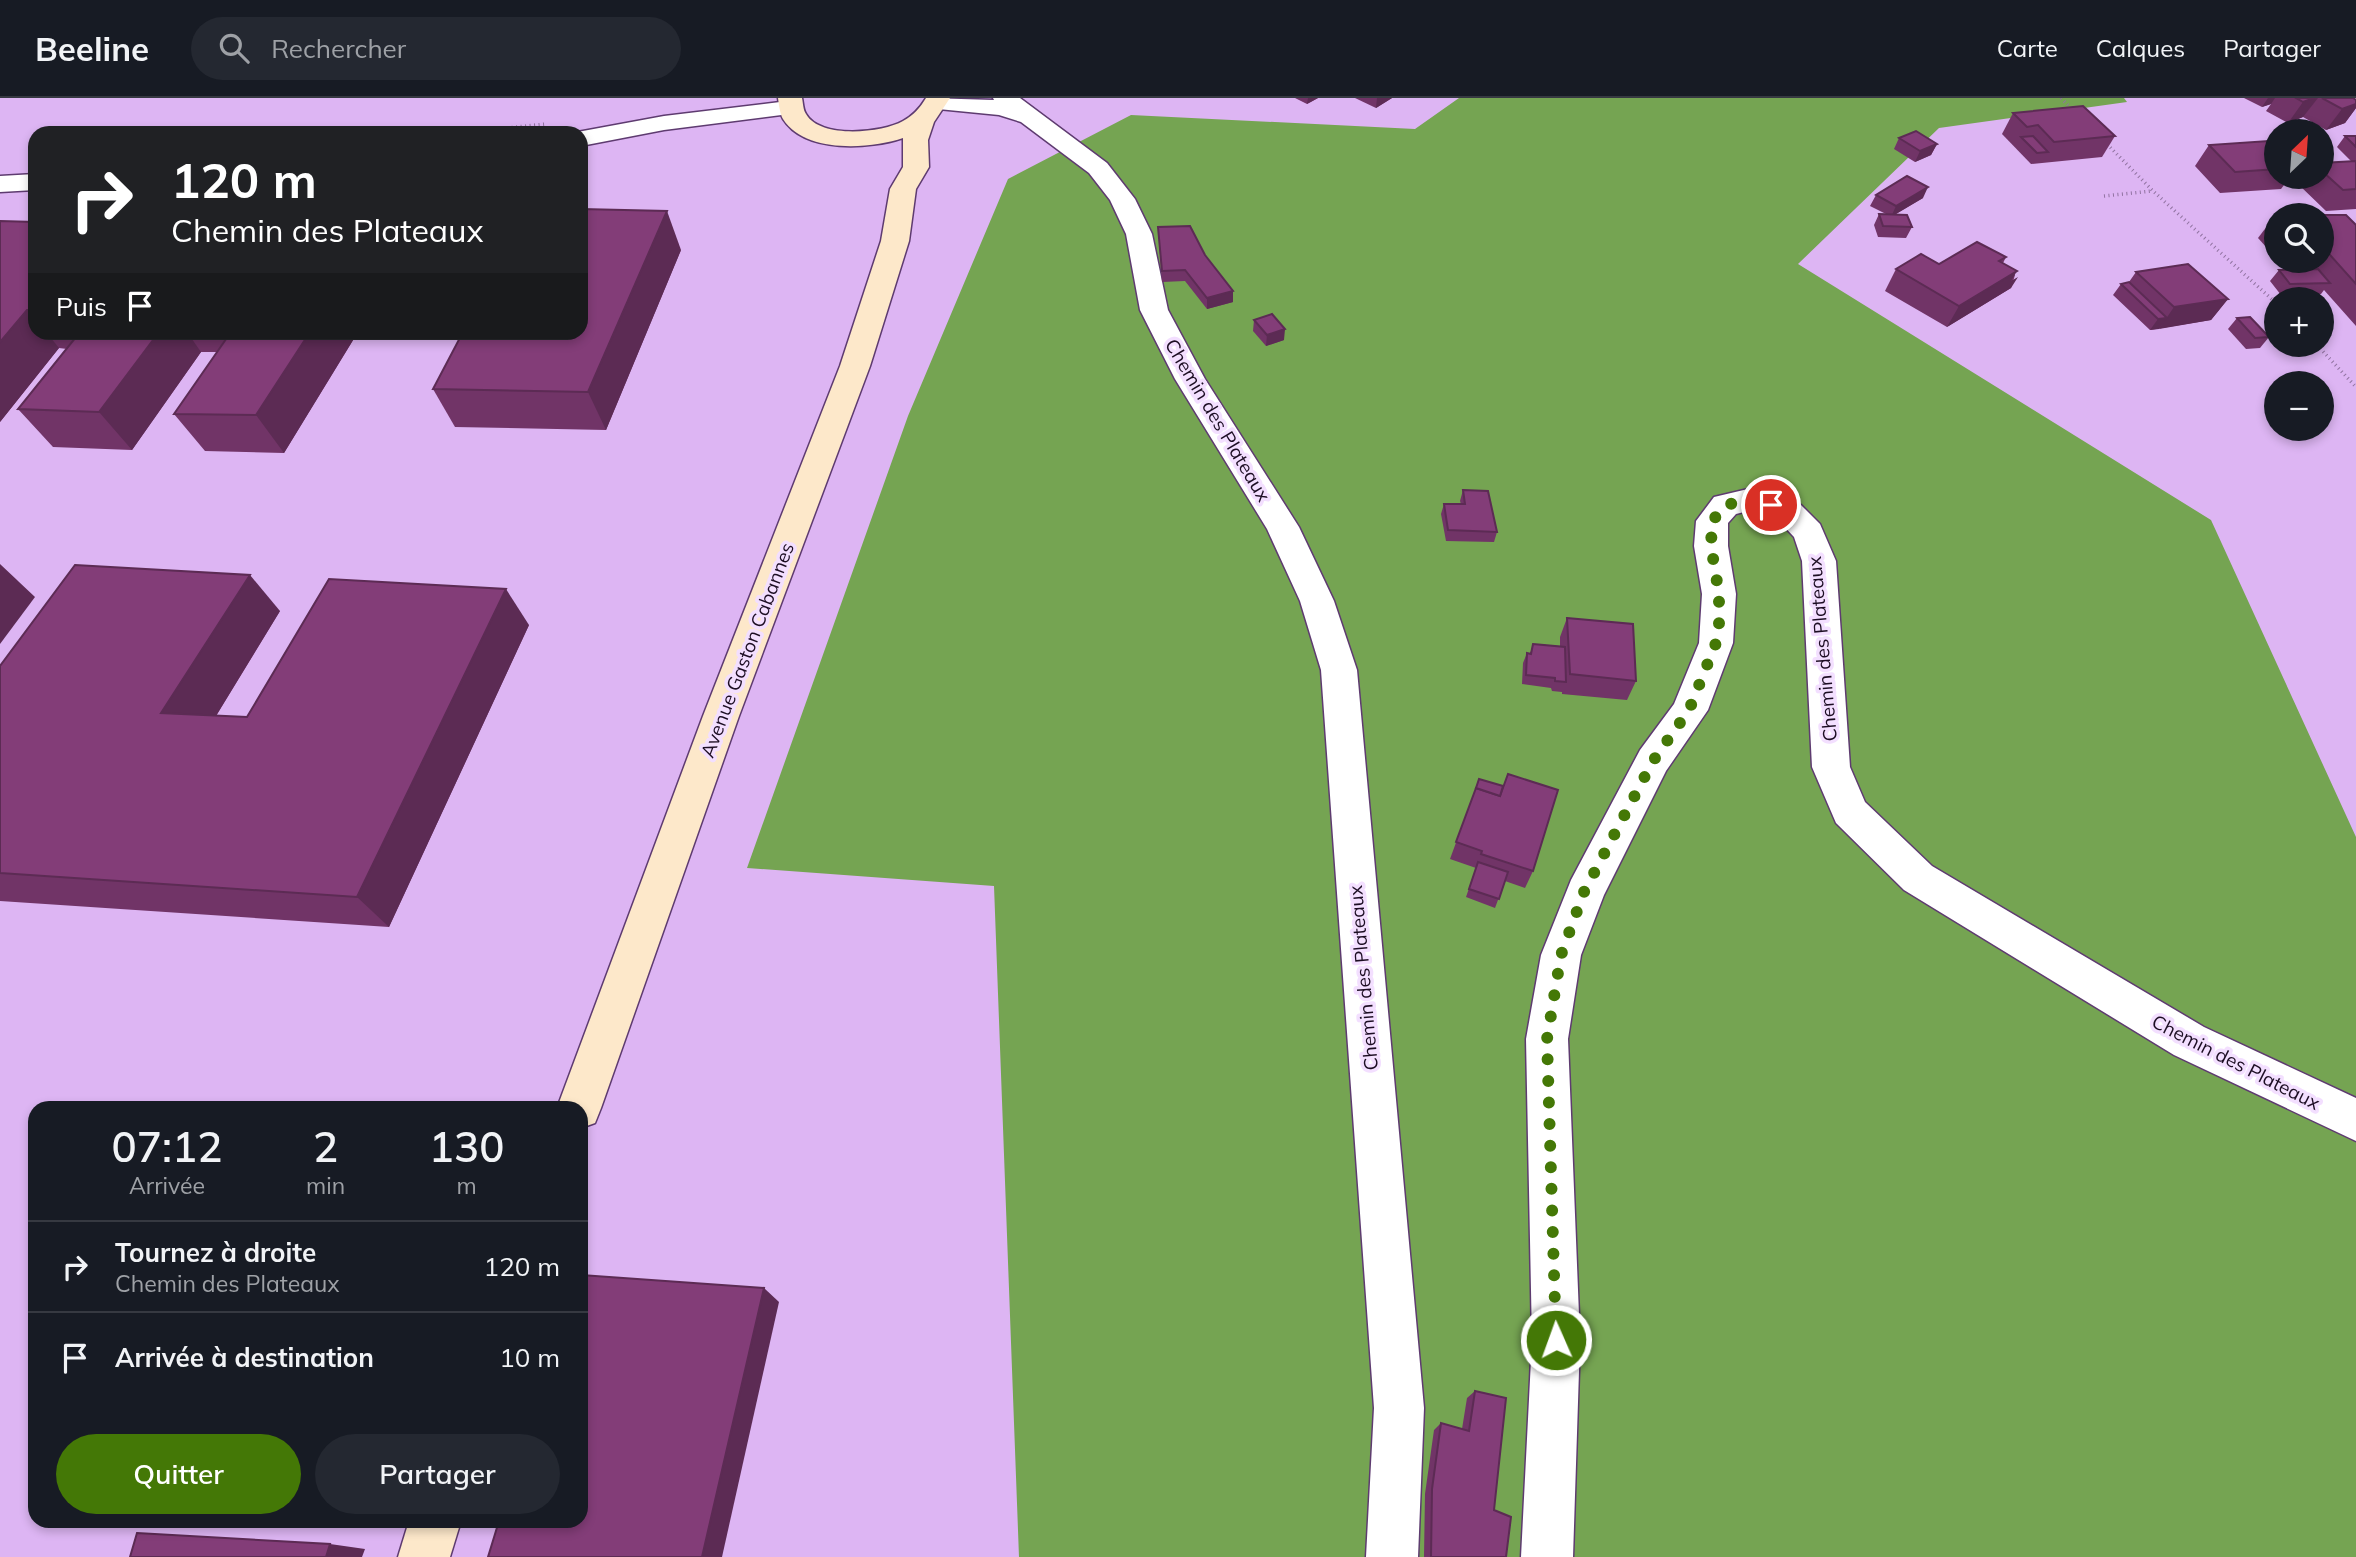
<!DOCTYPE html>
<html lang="fr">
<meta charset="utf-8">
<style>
:root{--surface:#171b24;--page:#242831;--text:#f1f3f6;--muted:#9ea1a6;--line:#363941;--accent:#447806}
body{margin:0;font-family:Mulish,sans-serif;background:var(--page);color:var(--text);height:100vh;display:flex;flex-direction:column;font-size:26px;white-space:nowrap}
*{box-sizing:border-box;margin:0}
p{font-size:23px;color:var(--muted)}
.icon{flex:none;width:38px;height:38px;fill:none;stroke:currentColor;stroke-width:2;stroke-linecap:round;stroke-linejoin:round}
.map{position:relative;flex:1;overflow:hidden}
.panel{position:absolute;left:28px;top:1003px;width:560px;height:427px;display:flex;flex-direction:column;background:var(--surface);border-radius:21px;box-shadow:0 4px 10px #0003}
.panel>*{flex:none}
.banner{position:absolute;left:28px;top:28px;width:560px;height:214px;border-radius:21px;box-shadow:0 4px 10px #0003;background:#202124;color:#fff;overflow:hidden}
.needle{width:46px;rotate:25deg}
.fabs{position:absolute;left:2264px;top:21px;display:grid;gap:14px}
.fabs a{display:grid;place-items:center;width:70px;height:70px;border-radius:50%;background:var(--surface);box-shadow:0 4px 10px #0003;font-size:35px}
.pin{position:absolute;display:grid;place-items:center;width:60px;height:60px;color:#fff;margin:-30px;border:4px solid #fff;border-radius:50%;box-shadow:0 2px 7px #0007}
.me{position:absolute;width:77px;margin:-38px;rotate:358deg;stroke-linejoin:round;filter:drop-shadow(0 0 5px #0008)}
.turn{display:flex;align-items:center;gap:24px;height:147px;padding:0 28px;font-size:32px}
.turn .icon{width:91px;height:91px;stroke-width:2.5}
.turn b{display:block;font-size:49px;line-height:60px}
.then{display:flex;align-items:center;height:66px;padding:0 28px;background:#0003;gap:14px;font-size:26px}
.eta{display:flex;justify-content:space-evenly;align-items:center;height:119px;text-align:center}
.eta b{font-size:42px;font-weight:600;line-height:49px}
.button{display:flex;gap:14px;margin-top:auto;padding:14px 28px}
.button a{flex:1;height:80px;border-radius:42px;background:var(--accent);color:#fff;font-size:28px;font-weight:600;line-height:80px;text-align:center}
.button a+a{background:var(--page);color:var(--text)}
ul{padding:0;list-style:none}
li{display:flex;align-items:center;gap:21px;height:91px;padding:0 28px;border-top:2px solid var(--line)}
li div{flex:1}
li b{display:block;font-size:26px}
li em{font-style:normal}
header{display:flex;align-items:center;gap:42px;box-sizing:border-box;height:98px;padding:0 35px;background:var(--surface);border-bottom:2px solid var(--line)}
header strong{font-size:33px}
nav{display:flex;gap:38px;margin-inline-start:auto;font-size:24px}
.search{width:490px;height:63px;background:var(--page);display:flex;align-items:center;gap:18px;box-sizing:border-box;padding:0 24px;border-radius:38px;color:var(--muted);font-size:26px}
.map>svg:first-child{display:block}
.forest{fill:#75a452}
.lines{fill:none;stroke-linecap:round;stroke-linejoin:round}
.minor-casing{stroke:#5e3b70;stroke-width:3}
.tertiary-casing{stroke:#5e3b70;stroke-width:3}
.secondary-casing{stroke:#5e3b70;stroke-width:3}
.path{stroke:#9173a1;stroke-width:3.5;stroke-dasharray:1 3.5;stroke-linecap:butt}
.minor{fill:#fff;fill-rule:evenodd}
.tertiary{fill:#fff;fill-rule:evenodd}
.secondary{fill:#fde8ca;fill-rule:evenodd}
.wall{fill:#713467}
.shaded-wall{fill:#5c2b54}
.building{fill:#833d78;stroke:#5c2b54;stroke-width:2}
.route{stroke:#447806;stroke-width:12;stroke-dasharray:0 21.6}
.labels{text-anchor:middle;stroke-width:7;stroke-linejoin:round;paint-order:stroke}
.street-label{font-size:19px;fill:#1c0d23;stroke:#f3dfff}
</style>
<header>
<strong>Beeline</strong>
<div class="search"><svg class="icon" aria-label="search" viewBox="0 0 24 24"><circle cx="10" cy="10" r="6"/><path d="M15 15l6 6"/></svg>Rechercher</div>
<nav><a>Carte</a><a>Calques</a><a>Partager</a></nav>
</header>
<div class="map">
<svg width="2356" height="1459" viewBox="0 0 2356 1459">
<rect width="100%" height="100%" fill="#ddb5f3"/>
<!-- forest -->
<polygon class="forest" points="1459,0 2124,0 2127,4 1939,30 1798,166 2211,422 2356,739 2356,1459 1019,1459 994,788 747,770 908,318 1008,81 1131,17 1415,31"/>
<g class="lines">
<!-- minor casing -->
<g class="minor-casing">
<g id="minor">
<polygon points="788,3 797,5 800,10 797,15 664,32 581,48 581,35 572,35 664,18"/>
<polygon points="35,76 35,92 0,94 0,78"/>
</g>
</g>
<!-- tertiary casing -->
<g class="tertiary-casing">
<g id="tertiary">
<polygon points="928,0 994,2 993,0 1020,0 1107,65 1135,101 1152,136 1168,212 1205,281 1299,429 1334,503 1357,572 1424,1310 1418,1459 1366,1459 1374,1310 1321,572 1300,503 1267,431 1175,281 1140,212 1126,136 1110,102 1089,75 1021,24 999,17 928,10 925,5"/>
<polygon points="1748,391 1801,407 1820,426 1836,463 1850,669 1865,704 1932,768 2204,929 2356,1000 2356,1043 2174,957 1904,792 1836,725 1812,669 1802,463 1794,439 1779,423 1748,413 1736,416 1728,425 1728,448 1736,496 1733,545 1708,612 1666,673 1604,797 1581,857 1568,941 1580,1242 1573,1459 1521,1459 1532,1242 1526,941 1541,857 1571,782 1640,652 1674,606 1699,545 1702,496 1694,448 1696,423 1714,399"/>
</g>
</g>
<!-- secondary casing -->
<g class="secondary-casing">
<g id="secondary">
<path d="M778,0h24c1,4 1,12 4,16 14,25 76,19 97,7 11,-6 17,-13 23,-23h24l-16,24 -6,18 1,27 -13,22 -7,52 -39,125 -131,350 -138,392 -6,15 -14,5v-20h-24l146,-392 137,-350 41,-125 9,-52 13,-22v-29c-32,11 -98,16 -120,-19 -3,-5 -4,-14 -5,-21z"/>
<polygon points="409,1423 461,1423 450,1459 398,1459"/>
</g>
</g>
<!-- path -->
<g class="path">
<polyline points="2061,0 2073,12"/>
<polyline points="458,35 546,26"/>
<polyline points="2104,43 2153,93 2277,206"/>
<polyline points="2104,98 2152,93"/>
<polyline points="2317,247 2356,289"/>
</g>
<!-- minor -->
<use href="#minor" class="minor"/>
<!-- tertiary -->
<use href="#tertiary" class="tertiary"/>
<!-- secondary -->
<use href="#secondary" class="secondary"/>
</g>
<!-- wall -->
<g class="wall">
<polygon points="1295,0 1318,0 1307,6"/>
<polygon points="1355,0 1392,0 1376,10"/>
<polygon points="2244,0 2354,0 2356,2 2356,10 2345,25 2326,32 2303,19 2288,25 2266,13 2271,6 2262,9"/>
<polygon points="2013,15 2115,38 2102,59 2031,66 2002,36"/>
<polygon points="2345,38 2356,38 2356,111 2326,113 2298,86 2304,79 2322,79 2322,65 2351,63 2337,49"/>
<polygon points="1899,40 1937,46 1931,57 1915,64 1894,51"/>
<polygon points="2209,47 2277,51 2277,79 2290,79 2281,91 2220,95 2195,68"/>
<polygon points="1876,97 1923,100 1894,117 1912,129 1906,140 1878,139 1874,127 1879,116 1886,116 1870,108"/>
<polygon points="2322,117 2356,127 2356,228 2324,192 2321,196 2281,197 2270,183 2279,172 2306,171 2300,164 2278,163 2322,163"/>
<polygon points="2274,119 2277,119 2277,161 2258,140"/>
<polygon points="35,124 35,234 358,234 284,355 205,353 174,316 217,254 201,254 132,352 53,349 18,311 67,251 59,250 0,324"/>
<polygon points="1158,129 1205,157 1233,193 1233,204 1207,211 1185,183 1162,184"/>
<polygon points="681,152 606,332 455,329 433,291"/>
<polygon points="2006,159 2003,165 2015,177 2011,190 1947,229 1885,193 1896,171"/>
<polygon points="2136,174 2228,201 2211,222 2150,232 2113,197 2121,186 2129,184"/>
<polygon points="2237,220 2269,239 2260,250 2246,251 2228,231"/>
<polygon points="1254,222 1284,242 1266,248 1253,233"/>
<polygon points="1463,392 1497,434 1494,444 1446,443 1441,416 1444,406 1461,406 1460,403"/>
<polygon points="280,513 216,618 247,619 529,527 389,829 0,803 0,568"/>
<polygon points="1567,520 1636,583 1627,602 1562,596 1562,594 1552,593 1551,590 1522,586 1523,565 1527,555 1530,556 1533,546 1560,548 1560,539"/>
<polygon points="1476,690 1533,773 1525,790 1505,783 1495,810 1466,799 1476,770 1450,761"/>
<polygon points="1475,1293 1494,1412 1506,1459 1424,1459 1425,1396 1434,1332 1441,1325 1462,1331 1467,1300"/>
</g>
<!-- shaded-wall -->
<g class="shaded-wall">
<polygon points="1308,0 1318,0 1307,6"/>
<polygon points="1377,0 1392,0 1376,10"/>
<polygon points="2268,0 2275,0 2271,6 2262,9"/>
<polygon points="2314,0 2318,0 2303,19 2288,25 2303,4"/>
<polygon points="2356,6 2356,10 2345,25 2326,32 2342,11"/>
<polygon points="1937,46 1931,57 1915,64 1920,53"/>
<polygon points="1928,89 1923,100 1891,119 1896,108"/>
<polygon points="667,113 681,152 606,332 588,294"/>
<polygon points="2017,173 2011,183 2018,179 2011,190 1947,229 1959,208"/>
<polygon points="1233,193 1233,204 1207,211 1207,200"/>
<polygon points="2228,201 2211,222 2159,231 2174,209"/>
<polygon points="27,212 35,222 35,234 46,234 59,250 0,324 0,244"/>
<polygon points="2167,220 2159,231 2150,232 2158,221"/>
<polygon points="1285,231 1284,242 1266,248 1267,237"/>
<polygon points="159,234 187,234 201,254 132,352 99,314"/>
<polygon points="310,234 358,234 284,355 256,317"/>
<polygon points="0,466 35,499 0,546"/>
<polygon points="250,477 280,513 197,649 161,615"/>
<polygon points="506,491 529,527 389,829 357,799"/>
<polygon points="764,1190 779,1204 722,1459 702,1459"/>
<polygon points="330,1446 365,1451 362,1459 326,1459"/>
</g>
<!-- building -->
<g class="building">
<polygon points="2296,0 2314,0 2303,4"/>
<polygon points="2322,0 2353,0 2356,2 2356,6 2342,11"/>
<polygon points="2083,8 2115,38 2054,44 2038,27 2027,29 2013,15"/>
<polygon points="1916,33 1937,46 1920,53 1899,40"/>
<polygon points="2033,38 2048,54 2037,55 2021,39"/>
<polygon points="2345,38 2356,38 2356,49"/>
<polygon points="2269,43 2277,51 2277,71 2235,74 2209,47"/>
<polygon points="2356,63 2356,91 2343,92 2322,73 2322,65"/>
<polygon points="1907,78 1928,89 1896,108 1876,97"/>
<polygon points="581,111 667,113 588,294 433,291 463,234 581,234"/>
<polygon points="1879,116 1907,117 1912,129 1883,128"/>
<polygon points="2322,117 2346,117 2356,127 2356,186 2322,148"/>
<polygon points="0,123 35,124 35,212 27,212 0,244"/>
<polygon points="1190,128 1205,157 1233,193 1207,200 1185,172 1162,173 1158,129"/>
<polygon points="1977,144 2006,159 1999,163 2017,173 1959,208 1896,171 1921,156 1939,166"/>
<polygon points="2188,166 2228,201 2174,209 2136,174"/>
<polygon points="2318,171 2330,185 2290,186 2279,172"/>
<polygon points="2129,184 2167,220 2158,221 2121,186"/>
<polygon points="1272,216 1285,231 1267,237 1254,222"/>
<polygon points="2250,219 2269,239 2255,240 2237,220"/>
<polygon points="80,234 159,234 99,314 18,311"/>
<polygon points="231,234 310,234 256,317 174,316"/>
<polygon points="1463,392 1488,393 1497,434 1448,432 1444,406 1465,406"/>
<polygon points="75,467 250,477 161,615 247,619 329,481 506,491 357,799 0,775 0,568"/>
<polygon points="1567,520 1633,526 1636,583 1570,576"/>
<polygon points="1533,546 1565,549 1566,584 1555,583 1555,580 1526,577 1527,555 1531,556"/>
<polygon points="1508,676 1558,692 1533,773 1481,756 1482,753 1456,744 1476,690 1500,698"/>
<polygon points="1479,681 1503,688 1500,698 1476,690"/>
<polygon points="1478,764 1508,774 1499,801 1469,791"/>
<polygon points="581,1177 764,1190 702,1459 488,1459 499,1423 581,1423"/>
<polygon points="1475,1293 1506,1300 1494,1412 1511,1419 1506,1459 1431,1459 1432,1391 1441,1325 1469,1333"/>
<polygon points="137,1435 330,1446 326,1459 130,1459"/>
</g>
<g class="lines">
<!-- route -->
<polyline class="route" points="1556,1242 1547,941 1561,857 1584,794 1653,663 1689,612 1716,545 1719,526 1719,496 1711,448 1712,423 1726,407 1748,402 1771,407"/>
</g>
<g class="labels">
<!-- street labels -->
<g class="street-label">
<text transform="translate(1218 322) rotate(59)" y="7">Chemin des Plateaux</text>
<text transform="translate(1822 551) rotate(-95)" y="7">Chemin des Plateaux</text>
<text transform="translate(747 552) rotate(-69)" y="7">Avenue Gaston Cabannes</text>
<text transform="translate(1363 880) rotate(-95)" y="7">Chemin des Plateaux</text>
<text transform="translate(2236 964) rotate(27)" y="7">Chemin des Plateaux</text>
</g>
</g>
</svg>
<div class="fabs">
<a><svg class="needle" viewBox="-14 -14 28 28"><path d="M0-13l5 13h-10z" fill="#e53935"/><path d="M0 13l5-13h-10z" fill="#9ea1a6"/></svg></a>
<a><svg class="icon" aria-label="search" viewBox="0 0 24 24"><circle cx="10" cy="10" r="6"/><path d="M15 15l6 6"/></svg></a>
<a>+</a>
<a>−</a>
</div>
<div class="pin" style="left:1771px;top:407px;background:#d93025"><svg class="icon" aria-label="arrive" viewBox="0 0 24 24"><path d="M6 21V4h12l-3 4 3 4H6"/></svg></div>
<svg class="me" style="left:1556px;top:1242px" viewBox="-20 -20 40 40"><circle r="17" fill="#447806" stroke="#fff" stroke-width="3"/><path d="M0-11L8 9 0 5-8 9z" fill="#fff"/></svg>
<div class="banner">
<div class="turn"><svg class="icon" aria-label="right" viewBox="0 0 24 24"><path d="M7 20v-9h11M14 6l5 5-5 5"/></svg><div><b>120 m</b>Chemin des Plateaux</div></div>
<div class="then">Puis<svg class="icon" aria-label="arrive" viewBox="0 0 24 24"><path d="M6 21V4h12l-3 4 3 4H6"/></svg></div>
</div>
<section class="panel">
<div class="eta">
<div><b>07:12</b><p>Arrivée</p></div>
<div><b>2</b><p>min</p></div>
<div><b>130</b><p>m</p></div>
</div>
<ul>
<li><svg class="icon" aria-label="right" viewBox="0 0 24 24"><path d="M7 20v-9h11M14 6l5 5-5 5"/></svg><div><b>Tournez à droite</b><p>Chemin des Plateaux</p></div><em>120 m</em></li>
<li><svg class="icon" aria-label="arrive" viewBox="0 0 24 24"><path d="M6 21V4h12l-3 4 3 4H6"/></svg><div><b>Arrivée à destination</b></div><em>10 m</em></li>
</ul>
<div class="button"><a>Quitter</a><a>Partager</a></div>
</section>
</div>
